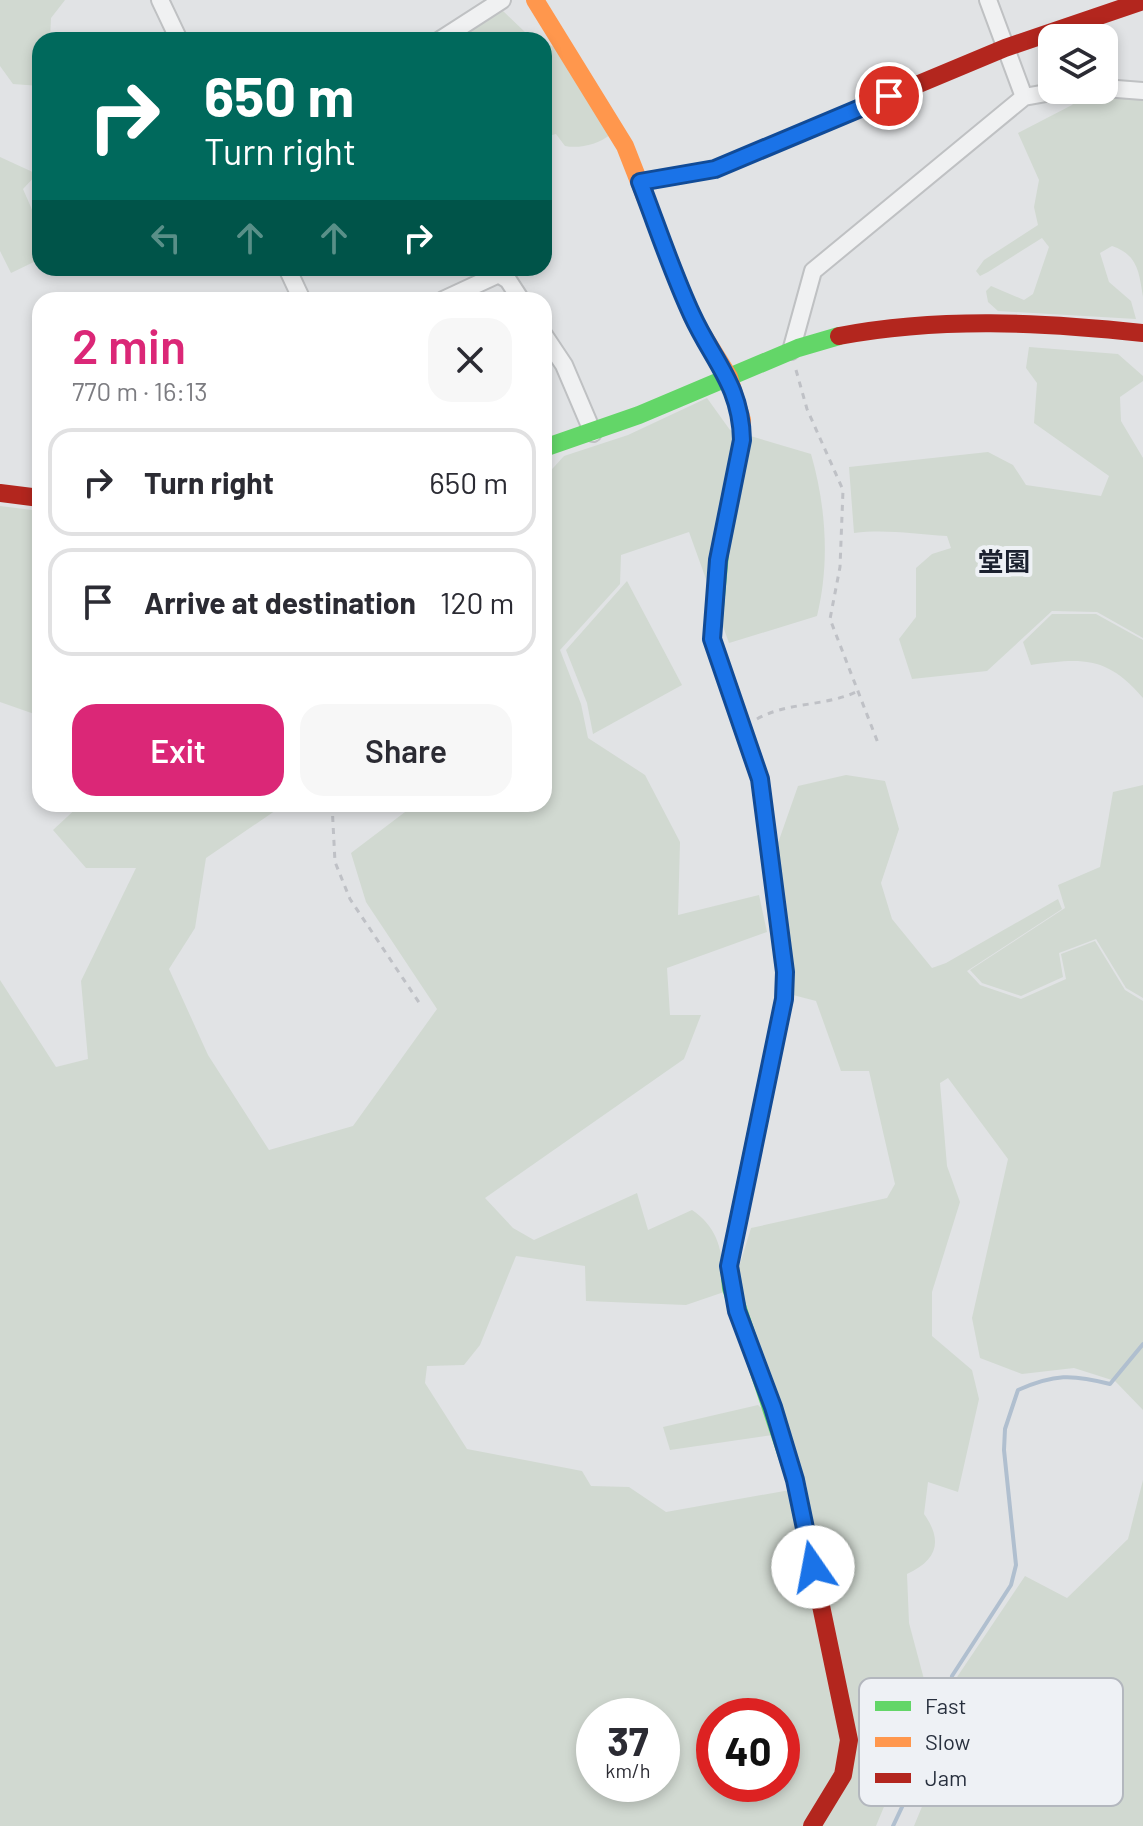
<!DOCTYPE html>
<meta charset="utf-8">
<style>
:root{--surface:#fff;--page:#f7f7f7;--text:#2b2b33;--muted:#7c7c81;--line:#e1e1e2;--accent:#db2777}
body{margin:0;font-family:Barlow,"Noto Sans JP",sans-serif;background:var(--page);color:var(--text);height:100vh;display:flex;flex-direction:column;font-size:30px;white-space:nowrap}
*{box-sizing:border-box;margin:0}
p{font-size:26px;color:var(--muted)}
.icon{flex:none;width:44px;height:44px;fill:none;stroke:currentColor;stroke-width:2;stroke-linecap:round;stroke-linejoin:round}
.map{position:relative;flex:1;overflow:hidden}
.side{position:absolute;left:32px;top:292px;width:520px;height:520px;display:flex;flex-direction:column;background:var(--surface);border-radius:24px;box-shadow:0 4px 12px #0003}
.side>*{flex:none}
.guide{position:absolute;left:32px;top:32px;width:520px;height:244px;border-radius:24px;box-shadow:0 4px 12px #0003;background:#00695c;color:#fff;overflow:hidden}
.buttons{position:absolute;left:1038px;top:24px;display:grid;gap:16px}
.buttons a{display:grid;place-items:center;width:80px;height:80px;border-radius:16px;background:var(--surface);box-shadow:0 4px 12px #0003;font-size:40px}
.speed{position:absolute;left:576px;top:1698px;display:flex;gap:16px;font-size:40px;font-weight:700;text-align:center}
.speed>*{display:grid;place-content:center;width:104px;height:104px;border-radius:50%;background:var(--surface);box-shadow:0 4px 12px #0003;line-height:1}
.speed small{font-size:20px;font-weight:400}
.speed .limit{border:12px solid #d22;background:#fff;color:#111}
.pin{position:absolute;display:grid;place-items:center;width:68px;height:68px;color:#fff;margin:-34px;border:4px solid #fff;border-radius:50%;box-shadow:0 2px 8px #0007}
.me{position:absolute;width:88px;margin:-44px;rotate:348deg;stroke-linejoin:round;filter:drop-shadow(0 0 6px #0008)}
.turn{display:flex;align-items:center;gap:28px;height:168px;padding:0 40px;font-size:36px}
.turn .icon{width:104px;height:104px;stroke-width:2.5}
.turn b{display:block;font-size:56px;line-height:68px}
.lanes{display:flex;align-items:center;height:76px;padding:0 40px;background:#0003;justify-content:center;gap:40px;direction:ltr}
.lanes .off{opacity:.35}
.round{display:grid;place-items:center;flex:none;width:84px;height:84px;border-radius:24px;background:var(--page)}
.overview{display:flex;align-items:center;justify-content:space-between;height:136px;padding:0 40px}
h1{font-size:48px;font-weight:600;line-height:60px;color:var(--accent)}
.button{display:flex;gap:16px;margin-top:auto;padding:16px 40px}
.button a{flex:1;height:92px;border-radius:24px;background:var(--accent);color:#fff;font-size:32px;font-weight:600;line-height:92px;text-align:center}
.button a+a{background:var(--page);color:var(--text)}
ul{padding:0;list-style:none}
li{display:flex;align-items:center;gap:24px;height:108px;margin:0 16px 12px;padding:0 24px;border:4px solid var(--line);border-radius:24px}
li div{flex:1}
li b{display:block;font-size:30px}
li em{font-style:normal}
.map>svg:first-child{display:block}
.green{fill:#d1d9d1;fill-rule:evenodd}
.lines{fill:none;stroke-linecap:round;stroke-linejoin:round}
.stream{stroke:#b0bfcf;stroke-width:4}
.street-casing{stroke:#bfc1c3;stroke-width:20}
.path{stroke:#bfc1c6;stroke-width:3;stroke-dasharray:6 6;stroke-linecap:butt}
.street{stroke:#f0f1f2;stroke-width:16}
.fast{stroke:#63d668;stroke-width:18}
.slow{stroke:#ff974d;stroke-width:18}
.jam{stroke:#b3261e;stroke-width:18}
.route-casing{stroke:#114b97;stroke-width:20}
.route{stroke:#1a73e8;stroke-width:14}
.labels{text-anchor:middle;stroke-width:8;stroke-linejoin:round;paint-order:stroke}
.quarter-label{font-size:26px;font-weight:bold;fill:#1b212f;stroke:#eef1f5}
.key{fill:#eef1f5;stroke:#b3b7be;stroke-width:2}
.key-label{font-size:22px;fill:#28303e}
</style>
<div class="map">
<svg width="1143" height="1826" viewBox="0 0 1143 1826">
<rect width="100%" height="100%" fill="#e1e3e5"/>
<!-- green -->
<g class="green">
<polygon points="0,0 65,0 51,18 50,40 40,40 40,86 13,84 0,66"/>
<polygon points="503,11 526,33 540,40 470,40 470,28"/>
<path d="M544,42l12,6 54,87c-12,9 -30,14 -45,11l-9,-12 -12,3v-15l5,-2 -5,-23z"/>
<path d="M1083,93l60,3v201c-4,-25 -5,-42 -31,-51l-12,7 9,29 22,19 5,18 -138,-8 -10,-9 -2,-11 5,-5 33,14 9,-6 16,-47 -7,-9 -54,34 -8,4 -4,-5 8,-11 54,-35 -4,-18 5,-27 -21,-47 54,-28z"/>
<polygon points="0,157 37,174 23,189 40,228 40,259 11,273 0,251"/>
<path d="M1029,347l89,7 25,22v5l-23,16 1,24 22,37v180l-46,-26 -45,-1 -65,60 -75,8 -13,-40 17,-22v-49l16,-14 19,-6 -4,-12c-32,-2 -62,-7 -93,-3l-5,-66 139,-15 25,13 13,20 75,11 8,-20 -75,-53 3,-40 -11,-15z"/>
<path d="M707,398l23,32 81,24c15,52 19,109 6,162l-88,27 -40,-111 -68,23 -1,29 -60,66 21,54 7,34 57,37 35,67 -2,73 81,-20 8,37 -100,36 3,47h31l-17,44 -199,139 28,30 21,12 103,-47 11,37 44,-20c30,20 31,48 32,82l-38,13 -100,-4 -1,-35 -69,-10 -36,89 -16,20 -37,1 -2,17 42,66 115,22 9,15 38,1 37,25 141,-25 -67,-191 -1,-29 12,-39 136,-30 8,-14 -26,-113h-28l-25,-70 -23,-6 -15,-152 20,-57 48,-11 39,6 14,48 -18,54 11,36 40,49 14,-5 112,-64 4,10 -95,62 13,14 41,14 45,-20 -5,-25 34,-13 30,49 18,11v409l-28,-29 -41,-13 -52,6 -42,-16 -8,-40 36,-159 -60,-81 -8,5 7,83 13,36 -28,90v44l40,34 7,29 -21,93 -30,-10 -4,32c20,28 12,47 -17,60l2,49 20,75 -53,128h-876v-846l56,87 32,-8 -7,-78 55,-113h-50l-33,-38 28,-26h204l-79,54 -11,70 -26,41 39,86 61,95 84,-24 84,-117 -71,-107 -15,-49 58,-44 -2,-5h137v-326l20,-22 64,-21zM594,1716h68v68h-68zM714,1716h68v68h-68z"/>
<polygon points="0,506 40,511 40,716 0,702"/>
<polygon points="627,581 682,685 593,734 587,703 566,650"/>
<path d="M1052,614h44l47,26v58c-36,-42 -60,-40 -112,-33l-8,-23z"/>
<polygon points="1143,785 1143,998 1126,988 1096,939 1059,953 1063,977 1021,996 982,983 970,970 1065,908 1058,885 1100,867 1113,792"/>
<polygon points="758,1405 769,1415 773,1435 670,1450 663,1427"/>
<polygon points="1143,1480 1143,1826 914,1826 926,1797 922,1772 953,1713 953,1683 1025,1576 1067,1598 1128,1539"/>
</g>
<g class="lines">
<!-- stream -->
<path class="stream" d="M893,1826l53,-112 6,-38 59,-91 5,-20 -12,-115 1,-21 13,-39c36,-16 54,-16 92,-6l33,-40"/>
<!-- street casing -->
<g class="street-casing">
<g id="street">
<polyline points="160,0 179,40"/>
<polyline points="988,0 1024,97"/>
<polyline points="440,40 502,0"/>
<polyline points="1104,88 1143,91"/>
<polyline points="287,268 302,300"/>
<polyline points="492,270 508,280 521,300"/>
<polyline points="443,300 499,274"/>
<polyline points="544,335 564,365 593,433"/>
<polyline points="791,351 813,271 1024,97 1063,90"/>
</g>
</g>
<!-- path -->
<g class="path">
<polyline points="796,370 807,409 843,490 840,567 830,619 878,743"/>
<path d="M757,719c32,-18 71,-12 103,-29"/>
<polyline points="332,804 335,862 350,899 420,1004"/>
</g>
<!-- street -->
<use href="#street" class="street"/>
<!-- fast -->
<g class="fast">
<polyline points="544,448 639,415 798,348 839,336"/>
<polyline points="721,543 712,639 760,779 770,854"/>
<polyline points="752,1152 729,1266 731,1288 795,1480 815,1577"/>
</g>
<!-- slow -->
<g class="slow">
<polyline points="535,0 625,146 692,317 729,377 742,420 742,440 721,543"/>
<polyline points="752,1152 784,999 785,972 770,854"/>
</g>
<!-- jam -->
<g class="jam">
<polyline points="640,182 715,169 1005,48 1143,1"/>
<path d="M839,336c100,-19 203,-14 304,-3"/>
<polyline points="0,493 40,498"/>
<polyline points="812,1826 843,1775 849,1740 815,1577"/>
</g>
</g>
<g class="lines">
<!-- route casing -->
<g class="route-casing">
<path id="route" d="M813,1567l-18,-87 -22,-73 -36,-96 -8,-45 55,-267 1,-27 -25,-193 -48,-140 6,-79 24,-120c-1,-55 -29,-79 -50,-125 -20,-43 -35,-89 -52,-133l75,-13 174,-73"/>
</g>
<!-- route -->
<use href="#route" class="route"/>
</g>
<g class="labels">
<!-- quarter labels -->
<g class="quarter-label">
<text x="1004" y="571">堂園</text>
</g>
</g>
<!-- legend -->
<rect x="859" y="1678" width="264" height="128" rx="12" class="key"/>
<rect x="875" y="1701" width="36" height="10" fill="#63d668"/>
<rect x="875" y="1737" width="36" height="10" fill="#ff974d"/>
<rect x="875" y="1773" width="36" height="10" fill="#b3261e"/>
<g class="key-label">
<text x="925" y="1714">Fast</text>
<text x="925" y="1750">Slow</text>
<text x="925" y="1786">Jam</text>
</g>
</svg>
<div class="buttons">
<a><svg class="icon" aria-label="layers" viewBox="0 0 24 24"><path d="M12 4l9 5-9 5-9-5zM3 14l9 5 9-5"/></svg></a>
</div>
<div class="speed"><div>37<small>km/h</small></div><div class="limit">40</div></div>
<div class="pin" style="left:889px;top:96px;background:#d93025"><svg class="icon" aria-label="arrive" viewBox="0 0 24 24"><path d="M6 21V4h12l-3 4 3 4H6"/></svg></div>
<svg class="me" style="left:813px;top:1567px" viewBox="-20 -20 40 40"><circle r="19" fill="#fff"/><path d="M0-13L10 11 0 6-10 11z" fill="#1a73e8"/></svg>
<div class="guide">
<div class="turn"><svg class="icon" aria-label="right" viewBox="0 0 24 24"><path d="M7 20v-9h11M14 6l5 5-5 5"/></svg><div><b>650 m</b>Turn right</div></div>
<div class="lanes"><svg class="icon off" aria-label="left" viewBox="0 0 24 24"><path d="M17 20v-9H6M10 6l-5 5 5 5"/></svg><svg class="icon off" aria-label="ahead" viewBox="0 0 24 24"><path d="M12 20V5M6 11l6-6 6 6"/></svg><svg class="icon off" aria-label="ahead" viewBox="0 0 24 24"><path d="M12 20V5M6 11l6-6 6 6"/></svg><svg class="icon" aria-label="right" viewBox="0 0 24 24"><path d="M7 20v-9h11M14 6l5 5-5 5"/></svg></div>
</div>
<section class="side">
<div class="overview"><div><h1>2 min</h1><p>770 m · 16:13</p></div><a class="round"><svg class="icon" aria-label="close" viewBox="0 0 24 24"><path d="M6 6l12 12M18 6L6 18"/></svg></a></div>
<ul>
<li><svg class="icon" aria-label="right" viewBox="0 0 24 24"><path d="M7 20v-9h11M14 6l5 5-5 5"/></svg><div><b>Turn right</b></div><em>650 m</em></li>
<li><svg class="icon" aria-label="arrive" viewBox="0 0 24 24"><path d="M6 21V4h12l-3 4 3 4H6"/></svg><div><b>Arrive at destination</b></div><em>120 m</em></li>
</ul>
<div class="button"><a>Exit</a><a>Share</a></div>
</section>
</div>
